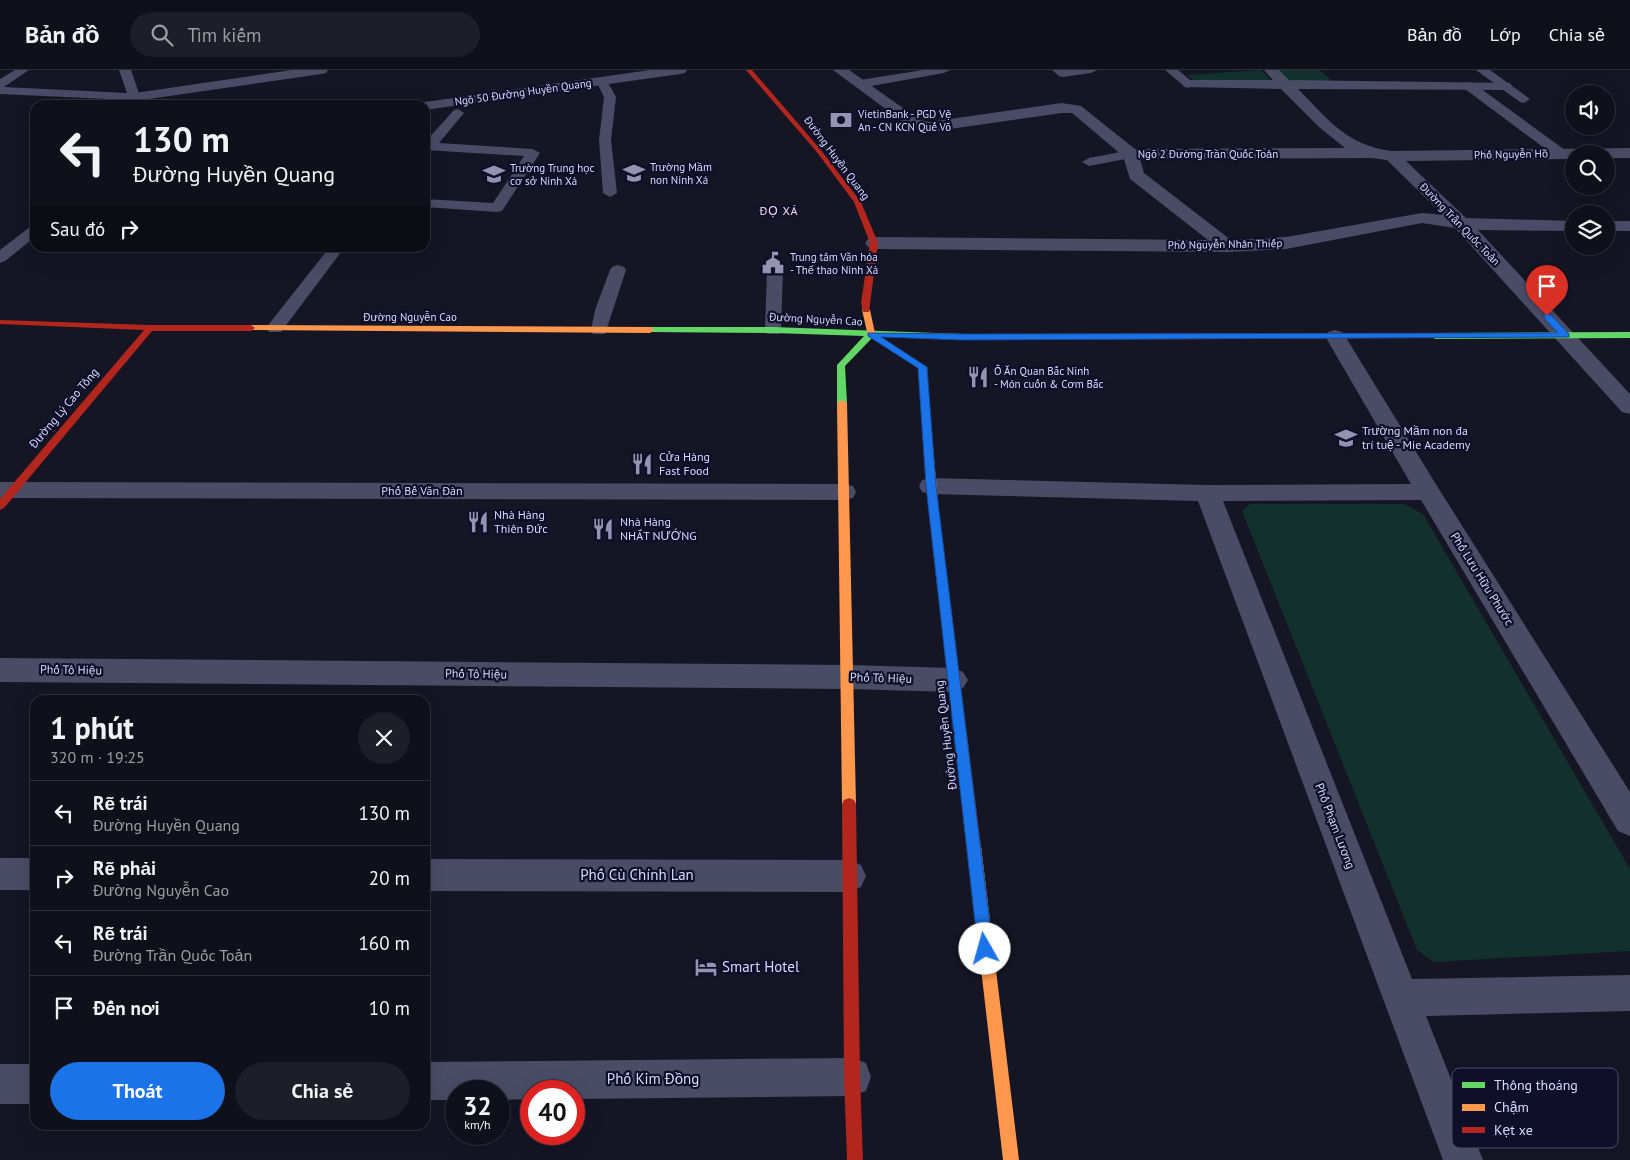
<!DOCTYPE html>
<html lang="vi">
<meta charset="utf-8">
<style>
:root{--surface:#10101b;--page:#1e1e28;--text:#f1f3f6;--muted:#9c9da3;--line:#30303a;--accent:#1a73e8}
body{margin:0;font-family:"PT Sans",sans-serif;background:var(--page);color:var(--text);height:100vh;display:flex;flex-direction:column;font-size:19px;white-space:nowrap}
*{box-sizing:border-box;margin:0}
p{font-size:16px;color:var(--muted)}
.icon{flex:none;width:28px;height:28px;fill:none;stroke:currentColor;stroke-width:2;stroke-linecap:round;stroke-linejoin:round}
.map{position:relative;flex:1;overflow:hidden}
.details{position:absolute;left:30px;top:625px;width:400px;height:435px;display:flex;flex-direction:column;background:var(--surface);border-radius:15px;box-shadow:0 5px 20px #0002,0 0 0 1px var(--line)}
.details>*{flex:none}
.hud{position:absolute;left:30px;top:30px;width:400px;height:152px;border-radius:15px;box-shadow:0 5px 20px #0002,0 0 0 1px var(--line);background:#10101b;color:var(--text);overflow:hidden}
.tools{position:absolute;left:1565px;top:15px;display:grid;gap:10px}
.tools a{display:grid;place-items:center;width:50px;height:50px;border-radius:50%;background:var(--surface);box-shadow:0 5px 20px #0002,0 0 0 1px var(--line);font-size:25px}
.speed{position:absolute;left:445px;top:1010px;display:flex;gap:10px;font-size:25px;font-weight:700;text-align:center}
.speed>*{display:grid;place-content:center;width:65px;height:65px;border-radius:50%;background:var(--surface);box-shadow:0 5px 20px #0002,0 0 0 1px var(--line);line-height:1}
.speed small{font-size:12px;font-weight:400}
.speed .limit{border:8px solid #d22;background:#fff;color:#111}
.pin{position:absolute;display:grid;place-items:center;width:42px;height:42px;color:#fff;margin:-51px -21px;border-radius:50% 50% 50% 0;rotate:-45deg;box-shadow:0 0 5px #0007}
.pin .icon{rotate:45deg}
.me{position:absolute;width:55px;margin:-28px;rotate:353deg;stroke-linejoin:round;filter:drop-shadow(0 0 4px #0008)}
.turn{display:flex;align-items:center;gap:18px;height:105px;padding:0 20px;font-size:22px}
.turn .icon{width:65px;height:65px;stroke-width:2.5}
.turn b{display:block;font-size:35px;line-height:42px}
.then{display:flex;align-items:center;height:48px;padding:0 20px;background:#0003;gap:10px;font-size:19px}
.round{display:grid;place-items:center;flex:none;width:52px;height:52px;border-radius:26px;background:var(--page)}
.summary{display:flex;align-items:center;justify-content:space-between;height:85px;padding:0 20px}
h1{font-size:30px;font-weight:600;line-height:38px}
.action{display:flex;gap:10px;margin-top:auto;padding:10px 20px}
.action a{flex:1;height:58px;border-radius:30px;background:var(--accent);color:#fff;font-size:20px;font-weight:600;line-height:58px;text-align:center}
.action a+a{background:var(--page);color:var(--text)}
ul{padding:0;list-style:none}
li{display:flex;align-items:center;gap:15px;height:65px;padding:0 20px;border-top:1px solid var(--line)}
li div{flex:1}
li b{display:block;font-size:19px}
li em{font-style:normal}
header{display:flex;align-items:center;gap:30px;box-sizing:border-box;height:70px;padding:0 25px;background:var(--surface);border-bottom:1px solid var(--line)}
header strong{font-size:24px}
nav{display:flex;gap:28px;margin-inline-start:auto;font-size:18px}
.search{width:350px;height:45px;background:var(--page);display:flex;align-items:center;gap:12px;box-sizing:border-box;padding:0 18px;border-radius:28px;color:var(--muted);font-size:19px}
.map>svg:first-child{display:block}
.green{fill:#12312d}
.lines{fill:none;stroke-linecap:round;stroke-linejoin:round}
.lane{fill:#4a4b65;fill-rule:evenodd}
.street{fill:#4a4b65;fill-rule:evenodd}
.fast{fill:#63d668;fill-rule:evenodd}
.slow{fill:#ff974d;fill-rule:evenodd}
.jam{fill:#b3261e;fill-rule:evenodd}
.route{fill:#1a73e8;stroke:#114b97}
.labels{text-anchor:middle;stroke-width:4.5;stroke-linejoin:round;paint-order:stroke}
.far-street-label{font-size:11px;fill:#d8d9ff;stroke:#0f0f2a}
.far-poi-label{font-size:11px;fill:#d8d9ff;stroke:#0f0f2a;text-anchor:start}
.far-quarter-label{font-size:12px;letter-spacing:1px;fill:#ffdaf7;stroke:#0f0f2a}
.street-label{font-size:12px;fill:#d8d9ff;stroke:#0f0f2a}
.poi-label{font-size:12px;fill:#d8d9ff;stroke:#0f0f2a;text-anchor:start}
.near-street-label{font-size:15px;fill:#d8d9ff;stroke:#0f0f2a}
.near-poi-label{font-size:15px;fill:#d8d9ff;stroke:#0f0f2a;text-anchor:start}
.key{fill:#0f0f2a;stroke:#4b4c6a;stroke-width:1}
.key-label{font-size:14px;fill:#d8d9ff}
</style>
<header>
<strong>Bản đồ</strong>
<div class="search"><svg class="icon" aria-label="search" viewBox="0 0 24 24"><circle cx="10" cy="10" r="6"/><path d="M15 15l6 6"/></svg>Tìm kiếm</div>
<nav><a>Bản đồ</a><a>Lớp</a><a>Chia sẻ</a></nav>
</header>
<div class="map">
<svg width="1630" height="1090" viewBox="0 0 1630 1090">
<rect width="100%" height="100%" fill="#151524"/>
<!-- green -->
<g class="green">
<polygon points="1261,0 1273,12 1197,13 1187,5"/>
<polygon points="1278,0 1319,0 1334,12 1291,12"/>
<polygon points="1250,434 1403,434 1423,444 1630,799 1630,881 1434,892 1417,880 1242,441"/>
</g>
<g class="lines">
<!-- lane -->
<g class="lane">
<polygon points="15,0 29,0 4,17 127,23 119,0 131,0 143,35 131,35 129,30 0,24 0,9"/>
<polygon points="923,0 950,0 944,3 860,18 854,14 860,10"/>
<polygon points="1052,0 1097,0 1091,3 1063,7 1059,6"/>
<polygon points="1165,0 1178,0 1195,14 1189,18 1185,17"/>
<polygon points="1476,0 1490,0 1530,29 1524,33 1520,32"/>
<polygon points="602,7 606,9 616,27 611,70 617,123 610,127 603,123 599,70 604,27 596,11"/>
<polygon points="1469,12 1473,13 1565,80 1567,83 1565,86 1555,86 1465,19 1463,16 1465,13"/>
<polygon points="458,39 464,43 439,73 533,79 540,83 502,141 497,142 425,137 425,129 493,133 524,86 425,80 425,72 454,40"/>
<polygon points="1131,80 1136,81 1138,84 1136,87 1089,96 1082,92 1089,88"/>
<polygon points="35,156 35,167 5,191 0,193 0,180 30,157"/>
<polygon points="329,178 344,178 281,262 269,262 267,258 269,254"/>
<polygon points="618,195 624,197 626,200 605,264 593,264 591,260 595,240 610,200 612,197"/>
<polygon points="775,195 781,197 783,200 781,260 779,264 767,264 765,260 767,200 769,197"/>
</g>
<!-- street -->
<g class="street">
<polygon points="292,0 328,0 326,3 321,4 135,31 130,30 128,27 130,24 135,23"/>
<polygon points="650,0 687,0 685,3 680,4 425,40 425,35 418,35 425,32"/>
<path d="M833,0h16l71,50 9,2 133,-19 19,3 54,43 210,-1 -26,-21 -38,-38 -97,-2 -2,-3 2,-3 5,-1h84l-9,-10h15l10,10 221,3 2,3 -2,3 -5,1 -207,-1c31,31 48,56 94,62l238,-3v10h-24v-4h-32v5l-168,2 60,57 108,3v10l-96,-1 152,164v20l-8,-2 -167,-184 -33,-5 -136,26 -59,3 -353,-3 -6,-2 -3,-4 3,-4 6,-2 334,3 -78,-61 -7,-23 -51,-43h-10l-133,19 -19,-5zM1371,88l16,2 56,55 -21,-2 -136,24 -55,3 -87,-67 -4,-14z"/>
<rect x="1606" y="151" width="24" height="10"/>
<polygon points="1335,260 1342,262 1345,266 1437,416 1630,722 1630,766 1618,761 1421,430 1223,431 1412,909 1630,905 1630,941 1426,946 1483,1090 1443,1090 1198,431 931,424 922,422 919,416 922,410 931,408 1207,415 1411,414 1325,266 1328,262"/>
<polygon points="0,412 844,414 853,416 856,422 853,428 844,430 0,428"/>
<polygon points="0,588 848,595 953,598 963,602 968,610 963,618 953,622 848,619 0,612"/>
<rect x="0" y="788" width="35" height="32"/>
<polygon points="425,789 849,790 861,795 866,806 861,817 849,822 425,821"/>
<polygon points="852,988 866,993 871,1007 866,1021 852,1026 574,1029 574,1021 531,1021 531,1029 499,1030 499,1021 456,1021 456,1030 425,1030 425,992"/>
<rect x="0" y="994" width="35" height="40"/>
</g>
<!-- fast -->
<g class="fast">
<polygon points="650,257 773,257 963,264 1011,264 1015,267 1011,270 874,266 845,296 847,333 842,336 837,333 837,295 864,266 773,263 647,262 646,260"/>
<polygon points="1630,262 1630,268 1435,269 1431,266 1435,263"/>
</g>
<!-- slow -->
<g class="slow">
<polygon points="863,238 870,240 875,263 926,297 939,444 938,447 930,447 929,444 918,298 868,266 862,240"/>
<polygon points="251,255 650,257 654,260 650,263 248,260 247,258"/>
<polygon points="842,330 847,333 856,734 854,738 849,740 844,738 842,734 837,333"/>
<polygon points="974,770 979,772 981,776 1019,1090 1003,1090 967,776 969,772"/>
</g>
<!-- jam -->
<g class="jam">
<polygon points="746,0 752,0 820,79 861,132 878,173 869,242 863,242 861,233 870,173 854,132 816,81"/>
<polygon points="0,250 150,255 251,255 255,258 251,261 152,261 4,438 0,440 0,429 144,260 0,254"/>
<polygon points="1435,263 1439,266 1438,268 1011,270 1007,267 1011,264"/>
<polygon points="934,440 939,444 981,776 979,780 974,782 969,780 967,776 929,444"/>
<polygon points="849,728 854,730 856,734 860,1007 863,1090 847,1090 844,1007 842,734 844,730"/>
</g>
</g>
<!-- route -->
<polygon class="route" points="1544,244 1550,244 1569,264 1569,267 963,270 881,267 927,297 936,416 993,879 990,884 985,886 980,884 978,879 926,416 918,298 868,266 868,263 963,264 1558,263 1544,248"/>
<!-- icons -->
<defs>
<g id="bank-bare" transform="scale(1.725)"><path d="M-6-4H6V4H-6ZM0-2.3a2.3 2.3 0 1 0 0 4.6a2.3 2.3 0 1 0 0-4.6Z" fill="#9494b2" stroke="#0f0f2a" stroke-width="2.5" paint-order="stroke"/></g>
<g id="school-bare" transform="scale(1.725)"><path d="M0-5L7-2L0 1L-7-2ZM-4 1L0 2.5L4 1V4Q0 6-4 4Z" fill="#9494b2" stroke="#0f0f2a" stroke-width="2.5" paint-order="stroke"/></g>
<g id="civic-bare" transform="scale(1.725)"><path d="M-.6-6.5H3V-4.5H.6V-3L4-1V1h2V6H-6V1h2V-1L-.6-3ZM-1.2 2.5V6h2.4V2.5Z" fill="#9494b2" stroke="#0f0f2a" stroke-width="2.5" paint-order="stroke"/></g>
<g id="restaurant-bare" transform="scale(1.725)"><path d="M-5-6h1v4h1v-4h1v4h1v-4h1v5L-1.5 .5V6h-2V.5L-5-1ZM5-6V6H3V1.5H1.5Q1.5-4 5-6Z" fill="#9494b2" stroke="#0f0f2a" stroke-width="2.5" paint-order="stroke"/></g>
<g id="hotel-bare" transform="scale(1.725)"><path d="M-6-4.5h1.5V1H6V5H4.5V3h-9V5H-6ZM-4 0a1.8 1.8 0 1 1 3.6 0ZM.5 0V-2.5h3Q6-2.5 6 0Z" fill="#9494b2" stroke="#0f0f2a" stroke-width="2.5" paint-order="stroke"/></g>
</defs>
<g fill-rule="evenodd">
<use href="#bank-bare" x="841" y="50"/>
<use href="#school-bare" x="634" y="103"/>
<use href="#school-bare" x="494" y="104"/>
<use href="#civic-bare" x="773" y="193"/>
<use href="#restaurant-bare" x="978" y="307"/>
<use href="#school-bare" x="1346" y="368"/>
<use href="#restaurant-bare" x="642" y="394"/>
<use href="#restaurant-bare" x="478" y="452"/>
<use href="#restaurant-bare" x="603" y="459"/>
<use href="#hotel-bare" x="706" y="897"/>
</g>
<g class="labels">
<!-- far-street labels -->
<g class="far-street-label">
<text transform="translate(523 22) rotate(-8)" y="4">Ngõ 50 Đường Huyền Quang</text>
<text x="1208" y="88">Ngõ 2 Đường Trần Quốc Toản</text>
<text transform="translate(1511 84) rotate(-1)" y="4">Phố Nguyễn Hồ</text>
<text transform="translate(837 88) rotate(53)" y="4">Đường Huyền Quang</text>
<text transform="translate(1460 154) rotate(46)" y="4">Đường Trần Quốc Toản</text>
<text transform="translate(1225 174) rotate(-1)" y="4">Phố Nguyễn Nhân Thiếp</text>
<text x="410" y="251">Đường Nguyễn Cao</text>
<text transform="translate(816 249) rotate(3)" y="4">Đường Nguyễn Cao</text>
</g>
<!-- far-poi labels -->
<g class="far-poi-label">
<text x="858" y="48">VietinBank - PGD Vệ<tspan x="858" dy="13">An - CN KCN Quế Võ</tspan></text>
<text x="650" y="101">Trường Mầm<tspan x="650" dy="13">non Ninh Xá</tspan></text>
<text x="510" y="102">Trường Trung học<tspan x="510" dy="13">cơ sở Ninh Xá</tspan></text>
<text x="790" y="191">Trung tâm Văn hóa<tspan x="790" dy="13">- Thể thao Ninh Xá</tspan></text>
<text x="994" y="305">Ô Ăn Quan Bắc Ninh<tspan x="994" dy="13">- Món cuốn &amp; Cơm Bắc</tspan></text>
</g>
<!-- far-quarter labels -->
<g class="far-quarter-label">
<text x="779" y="145">ĐỌ XÁ</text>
</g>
<!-- street labels -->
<g class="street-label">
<text transform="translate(64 338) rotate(-50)" y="4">Đường Lý Cao Tông</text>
<text x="422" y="425">Phố Bế Văn Đàn</text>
<text transform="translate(1482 509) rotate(58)" y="4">Phố Lưu Hữu Phước</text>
<text transform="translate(71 600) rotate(1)" y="4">Phố Tô Hiệu</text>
<text transform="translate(476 604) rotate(1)" y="4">Phố Tô Hiệu</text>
<text transform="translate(881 608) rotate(2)" y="4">Phố Tô Hiệu</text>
<text transform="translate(946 665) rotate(-97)" y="4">Đường Huyền Quang</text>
<text transform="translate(1335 756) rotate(69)" y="4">Phố Phạm Lương</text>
</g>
<!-- poi labels -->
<g class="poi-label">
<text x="1362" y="365">Trường Mầm non đa<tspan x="1362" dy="14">trí tuệ - Mie Academy</tspan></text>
<text x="659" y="391">Cửa Hàng<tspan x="659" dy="14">Fast Food</tspan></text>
<text x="494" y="449">Nhà Hàng<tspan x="494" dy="14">Thiên Đức</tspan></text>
<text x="620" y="456">Nhà Hàng<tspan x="620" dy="14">NHẤT NƯỚNG</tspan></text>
</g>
<!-- near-street labels -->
<g class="near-street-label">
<text x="637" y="810">Phố Cù Chính Lan</text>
<text x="653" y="1014">Phố Kim Đồng</text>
</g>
<!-- near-poi labels -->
<g class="near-poi-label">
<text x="722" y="902">Smart Hotel</text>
</g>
</g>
<!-- legend -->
<rect x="1452" y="998" width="166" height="80" rx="8" class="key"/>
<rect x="1462" y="1012" width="23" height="6" fill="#63d668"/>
<rect x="1462" y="1034" width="23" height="7" fill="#ff974d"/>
<rect x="1462" y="1057" width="23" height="6" fill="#b3261e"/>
<g class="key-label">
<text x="1494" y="1020">Thông thoáng</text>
<text x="1494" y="1042">Chậm</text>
<text x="1494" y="1065">Kẹt xe</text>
</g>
</svg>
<div class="tools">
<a><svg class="icon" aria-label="sound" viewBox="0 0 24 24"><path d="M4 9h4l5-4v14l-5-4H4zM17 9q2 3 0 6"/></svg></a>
<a><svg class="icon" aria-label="search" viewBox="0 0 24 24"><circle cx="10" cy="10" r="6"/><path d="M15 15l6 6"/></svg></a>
<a><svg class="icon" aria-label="layers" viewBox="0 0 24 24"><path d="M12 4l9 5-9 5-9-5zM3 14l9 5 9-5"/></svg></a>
</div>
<div class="speed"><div>32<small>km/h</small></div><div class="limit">40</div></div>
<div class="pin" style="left:1547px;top:246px;background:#d93025"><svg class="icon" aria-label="arrive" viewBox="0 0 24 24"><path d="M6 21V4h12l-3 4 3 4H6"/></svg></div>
<svg class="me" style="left:985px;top:879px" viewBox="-20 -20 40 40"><circle r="19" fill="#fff"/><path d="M0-13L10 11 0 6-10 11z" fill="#1a73e8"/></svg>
<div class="hud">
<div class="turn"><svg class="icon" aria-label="left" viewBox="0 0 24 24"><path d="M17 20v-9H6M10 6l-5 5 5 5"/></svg><div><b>130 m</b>Đường Huyền Quang</div></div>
<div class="then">Sau đó<svg class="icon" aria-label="right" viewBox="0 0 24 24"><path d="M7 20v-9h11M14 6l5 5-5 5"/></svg></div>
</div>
<section class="details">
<div class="summary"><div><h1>1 phút</h1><p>320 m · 19:25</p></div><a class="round"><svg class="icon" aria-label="close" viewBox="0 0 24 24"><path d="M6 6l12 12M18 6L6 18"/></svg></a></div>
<ul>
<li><svg class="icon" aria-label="left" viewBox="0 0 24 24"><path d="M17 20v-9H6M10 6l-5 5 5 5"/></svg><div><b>Rẽ trái</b><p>Đường Huyền Quang</p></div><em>130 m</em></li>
<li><svg class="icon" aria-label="right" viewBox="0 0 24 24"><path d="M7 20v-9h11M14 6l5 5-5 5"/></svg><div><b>Rẽ phải</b><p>Đường Nguyễn Cao</p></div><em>20 m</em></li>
<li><svg class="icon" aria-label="left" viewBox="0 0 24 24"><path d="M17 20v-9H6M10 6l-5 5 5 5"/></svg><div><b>Rẽ trái</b><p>Đường Trần Quốc Toản</p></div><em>160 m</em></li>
<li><svg class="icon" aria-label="arrive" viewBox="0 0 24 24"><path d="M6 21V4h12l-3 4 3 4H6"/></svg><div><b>Đến nơi</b></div><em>10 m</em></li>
</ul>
<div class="action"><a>Thoát</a><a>Chia sẻ</a></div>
</section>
</div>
